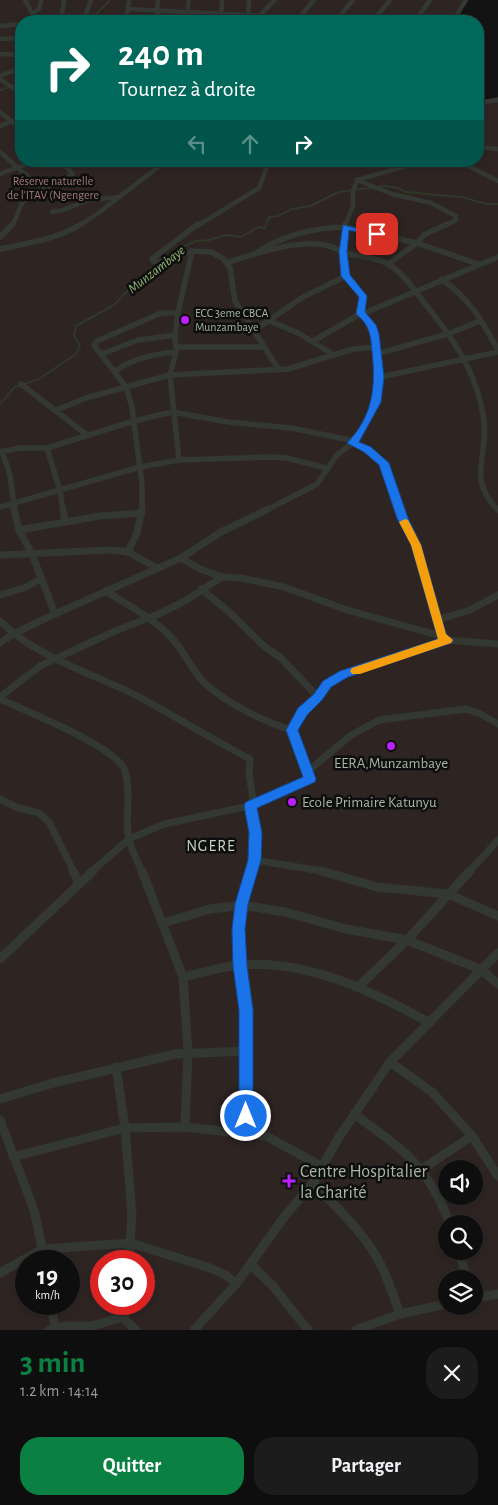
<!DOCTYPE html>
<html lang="fr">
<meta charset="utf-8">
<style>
:root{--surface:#0e0e0e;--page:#1c1c1c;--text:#f1f3f6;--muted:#9b9c9e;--line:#2e2e2e;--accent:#0b8043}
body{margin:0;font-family:"Alegreya Sans",sans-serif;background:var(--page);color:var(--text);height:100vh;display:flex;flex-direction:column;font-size:19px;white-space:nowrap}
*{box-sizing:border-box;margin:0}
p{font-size:16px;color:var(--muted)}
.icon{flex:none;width:28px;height:28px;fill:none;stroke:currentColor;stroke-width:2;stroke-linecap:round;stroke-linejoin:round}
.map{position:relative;height:1330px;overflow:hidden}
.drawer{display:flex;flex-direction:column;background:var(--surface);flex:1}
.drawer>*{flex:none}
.guide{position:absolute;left:15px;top:15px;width:469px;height:152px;border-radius:20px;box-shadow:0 2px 8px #0003,0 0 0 1px var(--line);background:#00695c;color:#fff;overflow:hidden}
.fabs{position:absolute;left:438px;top:1160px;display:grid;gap:10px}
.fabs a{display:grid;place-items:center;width:45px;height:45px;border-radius:50%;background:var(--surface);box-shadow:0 2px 8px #0003,0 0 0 1px var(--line);font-size:25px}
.speed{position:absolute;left:15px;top:1250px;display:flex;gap:10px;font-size:25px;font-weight:700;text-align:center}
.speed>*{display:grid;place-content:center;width:65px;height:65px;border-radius:50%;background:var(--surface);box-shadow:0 2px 8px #0003,0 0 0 1px var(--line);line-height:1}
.speed small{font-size:12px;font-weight:400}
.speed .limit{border:8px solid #d22;background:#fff;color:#111}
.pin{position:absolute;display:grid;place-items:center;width:42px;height:42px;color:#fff;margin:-21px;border-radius:10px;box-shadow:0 2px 8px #0006}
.me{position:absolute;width:55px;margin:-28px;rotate:0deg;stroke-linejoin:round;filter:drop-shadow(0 0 4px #0008)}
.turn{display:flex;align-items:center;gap:18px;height:105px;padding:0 20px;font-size:22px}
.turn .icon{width:65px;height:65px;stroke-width:2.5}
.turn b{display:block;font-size:35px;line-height:42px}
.lanes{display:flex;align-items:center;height:48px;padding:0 20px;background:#0003;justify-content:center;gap:25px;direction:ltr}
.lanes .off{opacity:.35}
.round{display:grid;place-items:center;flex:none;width:52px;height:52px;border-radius:20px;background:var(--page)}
.overview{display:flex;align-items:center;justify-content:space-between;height:85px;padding:0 20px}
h1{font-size:30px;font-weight:700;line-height:38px;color:var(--accent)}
.action{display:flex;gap:10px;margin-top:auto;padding:10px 20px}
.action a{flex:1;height:58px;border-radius:20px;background:var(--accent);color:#fff;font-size:20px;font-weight:700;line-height:58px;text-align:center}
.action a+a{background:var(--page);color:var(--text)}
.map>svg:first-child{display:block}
.green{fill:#2e2523;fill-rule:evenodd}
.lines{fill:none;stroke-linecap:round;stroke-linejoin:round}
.stream{stroke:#303827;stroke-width:2}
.minor-far3{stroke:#333932;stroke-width:4.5}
.minor-far2{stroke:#333932;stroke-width:5.5}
.minor-far1{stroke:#333932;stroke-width:7}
.minor{stroke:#333932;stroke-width:9}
.route{fill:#1a73e8;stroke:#114b97}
.slow{fill:#f59e0b}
.poi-dot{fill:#bc1eff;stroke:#0d0e0d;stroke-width:2}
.labels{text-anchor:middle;stroke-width:5;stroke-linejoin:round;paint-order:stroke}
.far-park-label{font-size:12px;fill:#a27b77;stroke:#0d0e0d}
.far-poi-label{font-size:12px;fill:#a7b5a2;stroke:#0d0e0d;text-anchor:start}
.far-water-label{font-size:14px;font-style:italic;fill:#94b475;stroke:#0d0e0d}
.poi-label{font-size:15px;fill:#a7b5a2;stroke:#0d0e0d}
.neighbourhood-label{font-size:16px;letter-spacing:1px;fill:#c6d1c3;stroke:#0d0e0d}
.near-poi-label{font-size:18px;fill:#a7b5a2;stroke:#0d0e0d;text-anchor:start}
</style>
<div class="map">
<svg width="498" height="1330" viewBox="0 0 498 1330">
<rect width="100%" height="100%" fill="#121312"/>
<!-- green -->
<path class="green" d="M0,0h467l-11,20 2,1h-437v140h457v-61l20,-3v1233h-498zM446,1169h28v27h-28zM446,1224h28v27h-28zM26,1261h43v43h-43zM101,1261h43v43h-43zM446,1279h28v27h-28z"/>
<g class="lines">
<!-- stream -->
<g class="stream">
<polyline points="80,21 82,18 96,14 110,0"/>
<polyline points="0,90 12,86 21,80"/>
<polyline points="175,255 178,249 196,241 209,240 226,235 241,237 259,227 265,228 269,217 278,216 292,209 310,206 339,192 384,186 398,188 405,192 461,197 487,204 498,204"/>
<polyline points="0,404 15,387 39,379 76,354 80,345 74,336 76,326 114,305 137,281 168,262"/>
</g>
<!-- minor-far3 -->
<g class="minor-far3">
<polyline points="25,0 36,21"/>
<polyline points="128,9 365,21"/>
<polyline points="157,12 167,21"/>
<polyline points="157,12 158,0"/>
<polyline points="33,13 39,9 41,0"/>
<polyline points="187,14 189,0"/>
<polyline points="260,15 275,0"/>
<polyline points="221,16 222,0"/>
<polyline points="248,16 249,0"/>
<polyline points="299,18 314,0"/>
<polyline points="126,19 129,0"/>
<polyline points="61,21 64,0"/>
<polyline points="83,21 91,0"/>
<polyline points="336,21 353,0"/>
<polyline points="373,21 390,0"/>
<polyline points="415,21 430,0"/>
<polyline points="453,21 466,0"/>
<polyline points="0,26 21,24"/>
<polyline points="0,39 21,38"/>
<polyline points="0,54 21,55"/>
<polyline points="0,76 21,68"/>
<polyline points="0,79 21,94"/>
<polyline points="478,103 498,100"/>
<polyline points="0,112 21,129"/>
<polyline points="0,126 21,118"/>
<polyline points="478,147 498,149"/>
<polyline points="0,152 43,190"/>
<polyline points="459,161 498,181"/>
<polyline points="0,174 35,161"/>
<polyline points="357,180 392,194 431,203 456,216 456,220 444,226"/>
<polyline points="52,212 63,210 89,200 119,197"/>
<path d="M11,226c8,-8 6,-18 13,-25l49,-27 -13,-13"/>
<polyline points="79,226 97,214 166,161"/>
<polyline points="197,226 259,188 269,161"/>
<polyline points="345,226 353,206 353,191 357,180 424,161"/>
</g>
<!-- minor-far2 -->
<g class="minor-far2">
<polyline points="198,224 152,259 153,261 160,262 192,251 211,252 224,259 230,268 235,301 279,370"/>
<polyline points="345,227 417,243 478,264"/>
<polyline points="0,237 13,224"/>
<path d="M0,249c28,-6 56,-9 81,-25"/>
<path d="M257,252c27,-17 55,-24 87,-25"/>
<path d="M344,253c14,3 32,4 44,11 14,8 25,24 34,36 30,37 56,72 62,121 4,36 -17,59 14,89"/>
<path d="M226,263c28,-9 74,-25 103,-17 5,1 9,4 14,6"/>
<polyline points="388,264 417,243 424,235 447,224"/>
<path d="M442,279c30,23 38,39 56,71"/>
<polyline points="362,314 498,257"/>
<polyline points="268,320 300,334 334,355"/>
<polyline points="255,330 303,297 346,276"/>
<polyline points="313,341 360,314"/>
<polyline points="176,347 265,347"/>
<polyline points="102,354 138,340 175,335"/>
<polyline points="376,354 448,334 480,321"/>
<path d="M115,371c19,-13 39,-17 61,-19"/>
<polyline points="380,377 498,352"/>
<polyline points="21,384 87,435"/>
<polyline points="57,410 86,398 170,375 288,369 353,349 377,347"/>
<path d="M351,443c39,16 38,31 50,68"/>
<polyline points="47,448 60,491 63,511"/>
<polyline points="2,451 10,475 15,511"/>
<polyline points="0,452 20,448 47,448 134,421 172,412 228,422 291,428 355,441"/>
<polyline points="179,460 170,375 176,352 175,335 178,313 192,251"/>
<polyline points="0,507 140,467 179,460 269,457 287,458 326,468"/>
<polyline points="142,511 142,484 132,407 126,387 94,345 97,341 161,313 178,313"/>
<polyline points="265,511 317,484 337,455 355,441 377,401 380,377 375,334 371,325 360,314 363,297 346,276 343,252 345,224"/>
</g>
<!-- minor-far1 -->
<g class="minor-far1">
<polyline points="14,509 19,530 32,554 55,614"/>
<polyline points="63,509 65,522"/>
<polyline points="400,509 416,545 441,636"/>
<polyline points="19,530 100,516 142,513"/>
<polyline points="128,552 137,533 142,509"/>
<polyline points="0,555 112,550 128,552 157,568"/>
<polyline points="181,558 200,569 222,577 241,578 284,587 347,610 441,636 447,640"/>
<polyline points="201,589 229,612 265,647 281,658 318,697"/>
<path d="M106,591c21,14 45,26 63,44 12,12 20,29 31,43 19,22 64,44 92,52"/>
<polyline points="0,595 24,588 41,579"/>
<polyline points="437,620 470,610 498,595"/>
<path d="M0,621c38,38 96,53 143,78 36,20 71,41 107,60l-1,15 5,31"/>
<polyline points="0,643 13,634 55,614 181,558 221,532 268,509"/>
<polyline points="0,697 40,666 115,631 159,614 185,601 222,577"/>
<path d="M0,699c25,12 118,48 125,72 7,23 -1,48 4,69 3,11 9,22 13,32"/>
<polyline points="307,772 350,736 379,720 466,709 479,713 498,724"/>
<polyline points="0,799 16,807 39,813 49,822 74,872"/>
<path d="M250,805c4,23 8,45 1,67"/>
<polyline points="255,860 328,872"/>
<polyline points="91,872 129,839 164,824 254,805 310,779 292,730 312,702 335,678 447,640 498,644"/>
<polyline points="469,872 498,840"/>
</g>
<!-- minor -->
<g class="minor">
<polyline points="73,871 79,883"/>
<polyline points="142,871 183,977 188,1053 185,1127"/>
<polyline points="321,871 377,887 448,894 498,916"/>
<polyline points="163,923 210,909 242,905 285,912 346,929 407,940 482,970 498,984"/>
<polyline points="0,959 93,871"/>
<path d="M183,977c19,-4 37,-10 56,-12 68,-6 133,26 191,58"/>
<polyline points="358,987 407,940 470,871"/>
<polyline points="390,1062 432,1092 472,1136 498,1176"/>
<polyline points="116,1067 125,1128 132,1215 129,1261"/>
<polyline points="0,1099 53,1083 176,1054 246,1051"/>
<path d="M354,1114c49,36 73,50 96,110"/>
<polyline points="0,1120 34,1210 45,1261"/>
<polyline points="246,1133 246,1010 240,965 239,929 242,905 252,871"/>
<polyline points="13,1157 125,1128 185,1127 266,1136 321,1166"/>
<polyline points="422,1169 472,1136"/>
<path d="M313,1183c25,26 53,51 69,84 7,15 12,31 18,47"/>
<polyline points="459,1251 467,1279"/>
<polyline points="250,1264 272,1285 308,1330"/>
<polyline points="0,1273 43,1249 131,1243 210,1268 226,1275 236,1284"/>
<polyline points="474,1298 498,1294"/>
<polyline points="51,1304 55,1327"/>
<polyline points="122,1317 124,1304"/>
<polyline points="49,1330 65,1326 92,1326 122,1317 136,1330"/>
<polyline points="194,1330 236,1284 285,1216 313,1183 339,1137 390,1062 498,953"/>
<polyline points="356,1330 400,1314 446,1304"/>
</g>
</g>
<!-- route -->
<path class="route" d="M343,225l38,9 -4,3 -28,-7 -2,22 3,23 17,21 -2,16 11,13 3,9 5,43 -3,25 -22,40 12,5 18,16 19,55 13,27 25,89 7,6 -2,3 -103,34 -17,10 -9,13 -15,15 -9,15 18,49 -1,3 -58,26 5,25 -1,27 -13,44 -3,25 2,37 6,44v106l-2,5 -5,2 -5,-2 -2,-5v-106l-6,-44 -1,-37 3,-25 13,-44 1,-27 -5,-28 2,-3 57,-25 -17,-47 12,-22 16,-14 9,-13 17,-10 98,-32 -27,-94 -14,-27 -18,-53 -15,-13 -17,-9c26,-27 29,-56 25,-92 -1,-16 -3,-27 -16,-37l3,-17 -18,-21 -2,-24z"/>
<!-- slow -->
<polygon class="slow" points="405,519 408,520 421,545 446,634 453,640 451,643 360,674 352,674 350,671 352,668 438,639 411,545 399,522"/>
<!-- markers -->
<g class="poi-dot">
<circle cx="185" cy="320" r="5"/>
<circle cx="391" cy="746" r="5"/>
<circle cx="292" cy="802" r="5"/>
<path d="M286.5 1173.5h5v5h5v5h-5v5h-5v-5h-5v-5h5z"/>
</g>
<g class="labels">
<!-- far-park labels -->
<g class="far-park-label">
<text x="53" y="185">Réserve naturelle<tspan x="53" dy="14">de l'ITAV (Ngengere</tspan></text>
</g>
<!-- far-poi labels -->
<g class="far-poi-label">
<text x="195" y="317">ECC 3eme CBCA<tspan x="195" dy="14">Munzambaye</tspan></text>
</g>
<!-- far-water labels -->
<g class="far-water-label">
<text transform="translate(156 269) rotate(-38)" y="5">Munzambaye</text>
</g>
<!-- poi labels -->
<g class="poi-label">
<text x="391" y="768">EERA,Munzambaye</text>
<text x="302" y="807" text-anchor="start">Ecole Primaire Katunyu</text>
</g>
<!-- neighbourhood labels -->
<g class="neighbourhood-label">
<text x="211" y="851">NGERE</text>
</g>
<!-- near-poi labels -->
<g class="near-poi-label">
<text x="300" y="1177">Centre Hospitalier<tspan x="300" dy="21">la Charité</tspan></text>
</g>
</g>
</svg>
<div class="fabs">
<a><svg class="icon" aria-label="sound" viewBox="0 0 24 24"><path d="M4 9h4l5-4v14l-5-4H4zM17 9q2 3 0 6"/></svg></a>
<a><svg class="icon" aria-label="search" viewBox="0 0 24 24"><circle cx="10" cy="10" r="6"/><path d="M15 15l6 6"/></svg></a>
<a><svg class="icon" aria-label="layers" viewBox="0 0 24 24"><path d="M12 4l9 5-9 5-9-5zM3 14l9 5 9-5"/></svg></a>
</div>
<div class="speed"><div>19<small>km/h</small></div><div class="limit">30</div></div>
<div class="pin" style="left:377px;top:234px;background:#d93025"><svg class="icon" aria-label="arrive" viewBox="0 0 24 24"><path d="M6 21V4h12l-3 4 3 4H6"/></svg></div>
<svg class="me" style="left:246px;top:1116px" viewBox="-20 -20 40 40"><circle r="17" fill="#1a73e8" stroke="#fff" stroke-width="3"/><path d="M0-11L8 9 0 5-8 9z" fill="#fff"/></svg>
<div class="guide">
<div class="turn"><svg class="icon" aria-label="right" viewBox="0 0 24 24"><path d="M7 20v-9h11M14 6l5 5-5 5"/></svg><div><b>240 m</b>Tournez à droite</div></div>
<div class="lanes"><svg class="icon off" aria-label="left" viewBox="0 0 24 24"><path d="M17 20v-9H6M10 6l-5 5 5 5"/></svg><svg class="icon off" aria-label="ahead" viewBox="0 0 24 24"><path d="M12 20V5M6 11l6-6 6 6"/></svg><svg class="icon" aria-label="right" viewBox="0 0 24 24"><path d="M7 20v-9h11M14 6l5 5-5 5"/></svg></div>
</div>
</div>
<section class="drawer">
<div class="overview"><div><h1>3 min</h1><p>1.2 km · 14:14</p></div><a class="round"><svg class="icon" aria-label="close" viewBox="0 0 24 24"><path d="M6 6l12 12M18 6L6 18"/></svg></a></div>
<div class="action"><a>Quitter</a><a>Partager</a></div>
</section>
